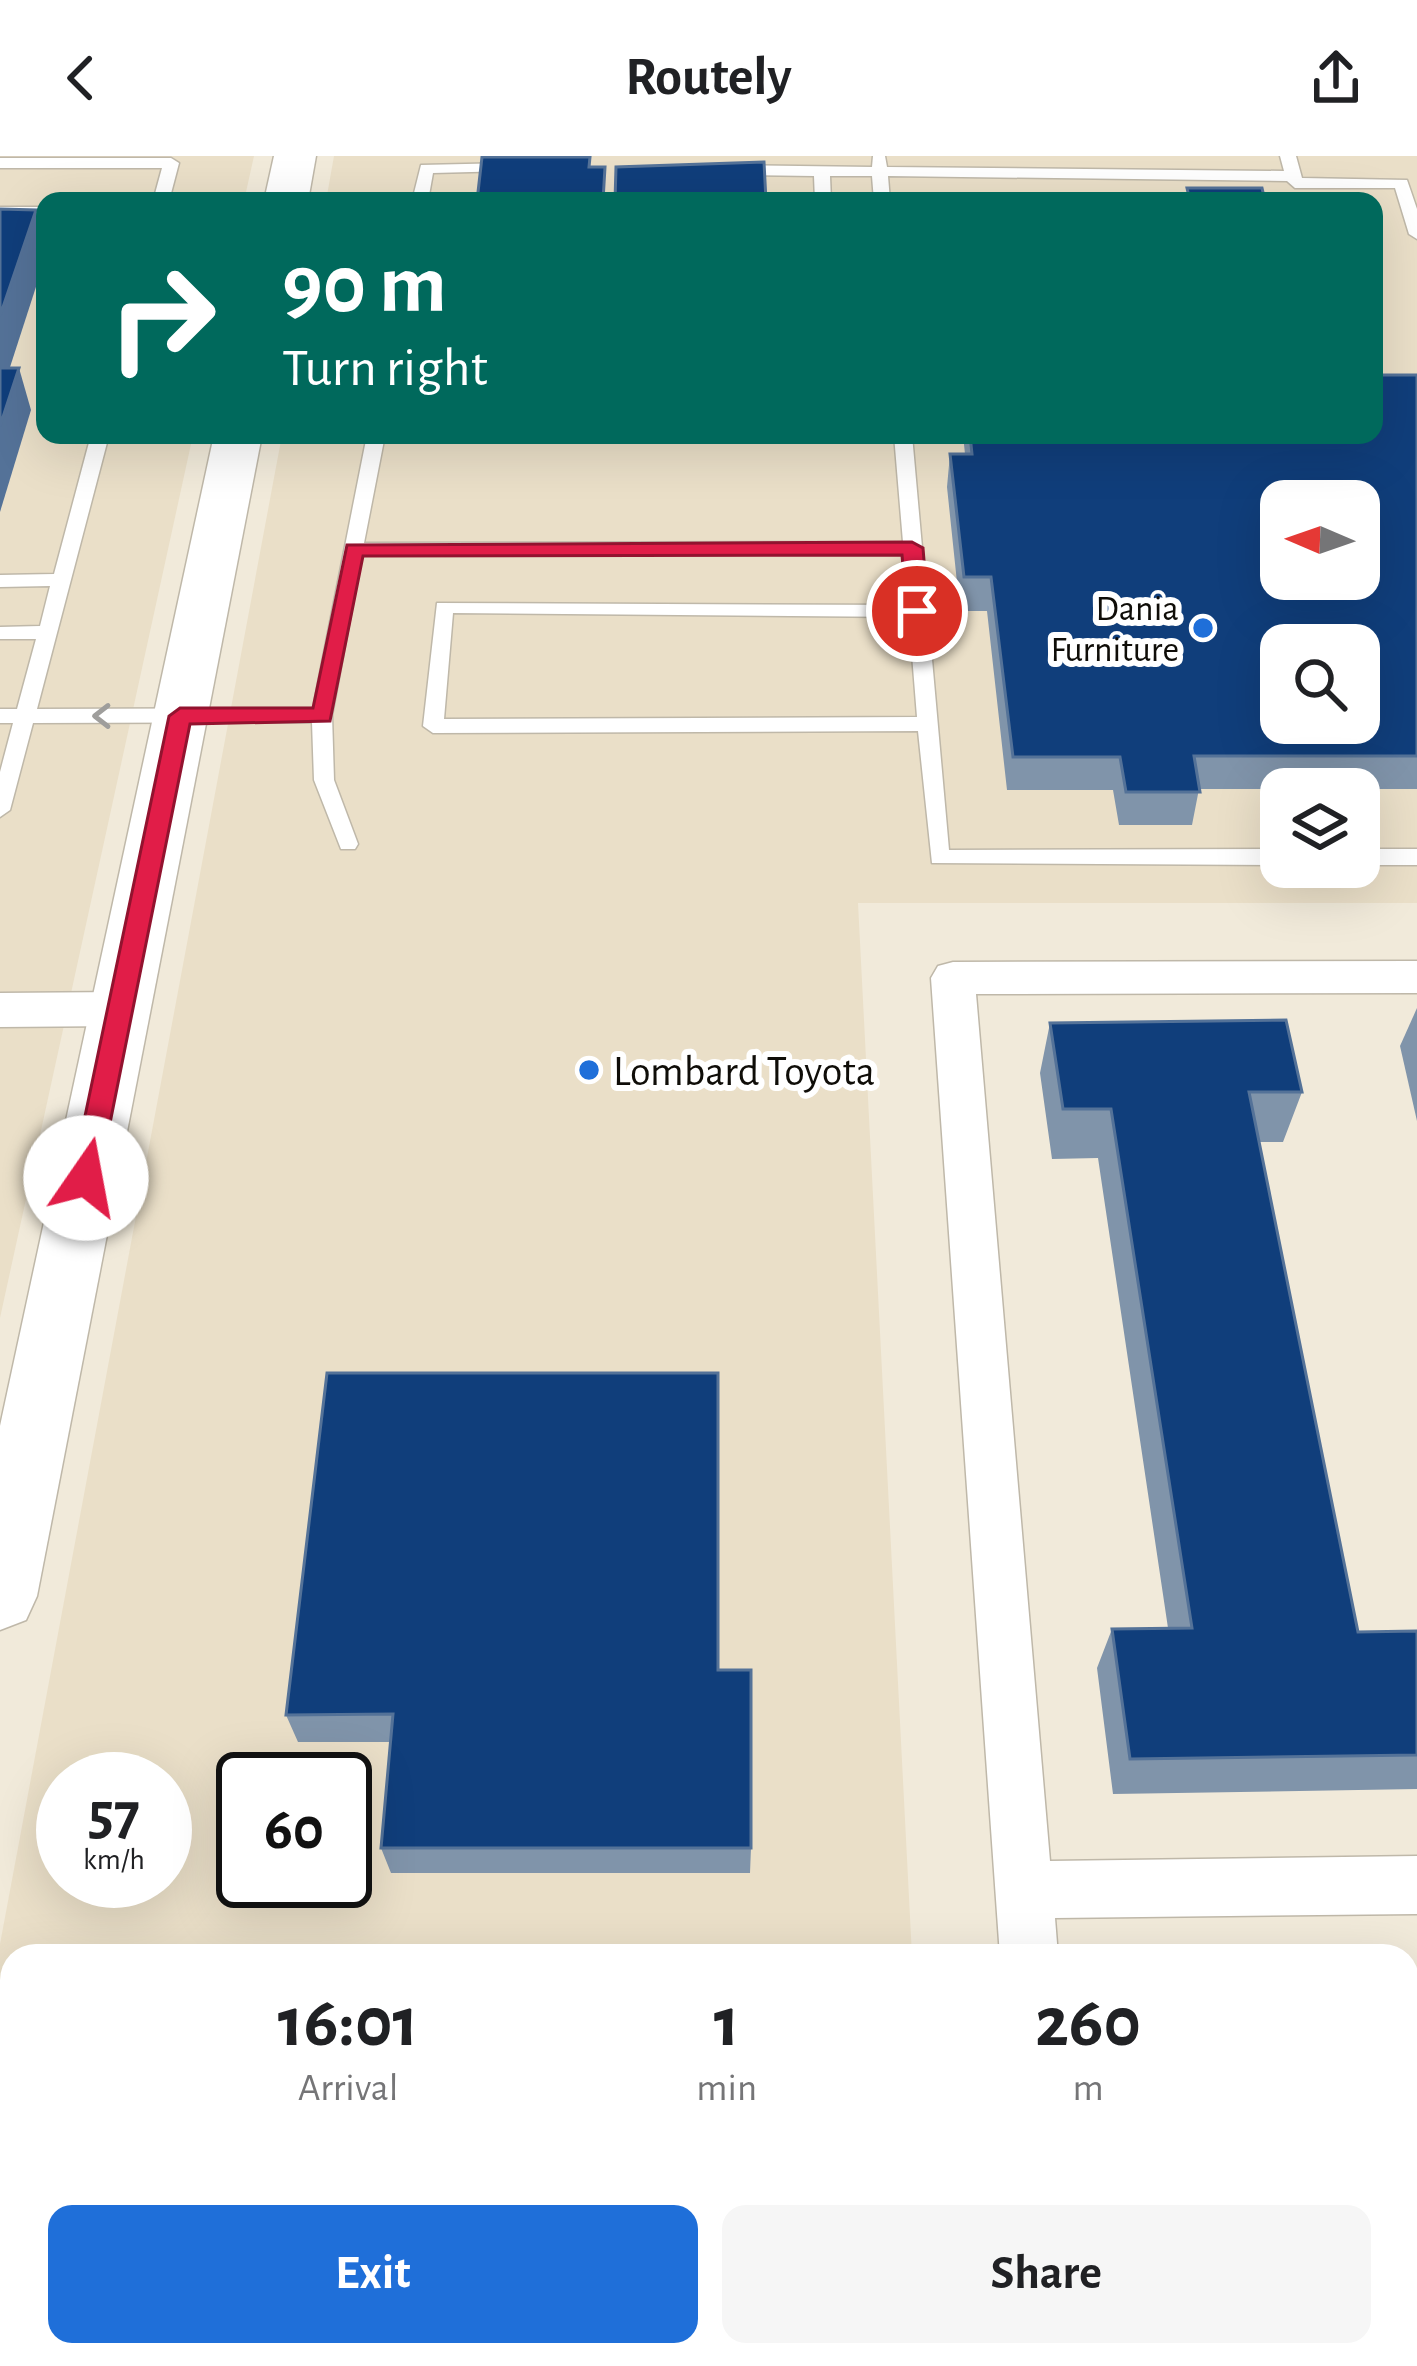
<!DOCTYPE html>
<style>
:root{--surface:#fff;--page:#f6f6f6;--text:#202124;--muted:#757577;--accent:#1f6fd9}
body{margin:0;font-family:"Alegreya Sans",sans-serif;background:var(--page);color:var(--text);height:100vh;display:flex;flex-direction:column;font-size:45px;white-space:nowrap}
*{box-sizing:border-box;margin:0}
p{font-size:39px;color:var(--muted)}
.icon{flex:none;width:66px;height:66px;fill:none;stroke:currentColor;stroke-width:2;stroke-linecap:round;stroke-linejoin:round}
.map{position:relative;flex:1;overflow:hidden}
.details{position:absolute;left:0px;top:1788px;width:1419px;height:423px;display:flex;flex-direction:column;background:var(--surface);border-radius:36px 36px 0 0;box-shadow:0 12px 48px #0002}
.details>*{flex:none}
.top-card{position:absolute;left:36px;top:36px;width:1347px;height:252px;border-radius:24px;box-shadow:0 12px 48px #0002;background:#00695c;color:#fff;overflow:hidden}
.needle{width:78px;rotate:272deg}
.controls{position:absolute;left:1260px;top:324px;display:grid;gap:24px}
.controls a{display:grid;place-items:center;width:120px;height:120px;border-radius:24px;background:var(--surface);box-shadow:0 12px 48px #0002;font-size:60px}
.speed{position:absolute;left:36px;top:1596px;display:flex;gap:24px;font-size:60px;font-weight:700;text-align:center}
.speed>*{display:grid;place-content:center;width:156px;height:156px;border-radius:50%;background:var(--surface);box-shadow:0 12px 48px #0002;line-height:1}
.speed small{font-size:30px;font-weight:400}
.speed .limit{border:6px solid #111;border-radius:18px;background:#fff;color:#111}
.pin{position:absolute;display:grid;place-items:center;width:102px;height:102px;color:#fff;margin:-51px;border:6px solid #fff;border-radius:50%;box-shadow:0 3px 12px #0007}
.me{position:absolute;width:132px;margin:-66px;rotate:12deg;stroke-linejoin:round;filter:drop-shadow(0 0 9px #0008)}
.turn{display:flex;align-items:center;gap:42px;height:252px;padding:0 48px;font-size:54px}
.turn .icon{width:156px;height:156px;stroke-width:2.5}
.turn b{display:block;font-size:84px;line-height:102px}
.eta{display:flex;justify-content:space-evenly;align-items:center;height:204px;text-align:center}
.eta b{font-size:72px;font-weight:700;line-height:84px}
.primary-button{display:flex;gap:24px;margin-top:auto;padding:24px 48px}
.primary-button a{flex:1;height:138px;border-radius:24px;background:var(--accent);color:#fff;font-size:48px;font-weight:700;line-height:138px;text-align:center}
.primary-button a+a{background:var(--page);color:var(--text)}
header{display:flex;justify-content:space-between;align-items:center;height:156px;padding:0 48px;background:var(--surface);font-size:54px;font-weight:700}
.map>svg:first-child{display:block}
.built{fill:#eadfc8;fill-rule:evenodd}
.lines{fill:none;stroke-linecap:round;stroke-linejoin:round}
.lane-casing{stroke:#bfb8a9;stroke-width:3}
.street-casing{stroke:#bfb8a9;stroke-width:3}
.primary-casing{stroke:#bfb8a9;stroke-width:3}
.lane{fill:#fff;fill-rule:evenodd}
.street{fill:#fff;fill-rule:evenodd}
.primary{fill:#fff;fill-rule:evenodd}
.wall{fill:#8094aa}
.shaded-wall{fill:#547298}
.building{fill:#103e7b;stroke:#547298;stroke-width:3;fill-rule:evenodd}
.oneway{stroke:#9f9e9c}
.route{fill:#e11d48;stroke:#92132f;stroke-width:3}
.poi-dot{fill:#1f6fd9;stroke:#fff;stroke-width:4.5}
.labels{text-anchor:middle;stroke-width:12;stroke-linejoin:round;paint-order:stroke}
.far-poi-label{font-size:36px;fill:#0f0d08;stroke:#fff;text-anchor:end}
.poi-label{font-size:42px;fill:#0f0d08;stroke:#fff;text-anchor:start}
</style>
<header><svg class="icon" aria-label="back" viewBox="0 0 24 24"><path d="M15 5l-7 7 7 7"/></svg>Routely<svg class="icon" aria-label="share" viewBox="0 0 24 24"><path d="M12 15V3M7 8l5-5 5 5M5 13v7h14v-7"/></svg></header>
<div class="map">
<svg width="1417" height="2210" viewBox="0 0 1417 2210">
<rect width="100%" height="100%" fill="#f1eada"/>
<!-- built -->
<g class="built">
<polygon points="0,0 254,0 244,45 45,45 45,279 193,279 0,1162"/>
<path d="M334,0h1083v747h-559l54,1053h-900v399h920l1,11h-933v-422l282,-1509h1092v-234h-1048zM1281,345h78v78h-78zM1281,489h78v78h-78zM1281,633h78v78h-78zM63,1623h102v102h-102zM243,1623h102v102h-102z"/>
</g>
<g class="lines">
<!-- lane casing -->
<g class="lane-casing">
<g id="lane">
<polygon points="873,0 885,0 887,11 1284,15 1280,0 1296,0 1302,22 1407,24 1417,53 1417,83 1409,78 1395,32 1295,32 1287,25 888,20 890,45 874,45 872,20 830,20 831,45 815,45 814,20 734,19 726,14 734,9 872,11"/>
<polygon points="0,2 171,2 179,7 169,45 153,45 162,12 0,12"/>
<polygon points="510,7 515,9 515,15 433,17 428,45 412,45 421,9"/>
<rect x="0" y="51" width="45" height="10"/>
<path d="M91,279h18l-72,274 276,-1 54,-273h18l-21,108 539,-1 -9,-107h18l37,415 332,-1v16l-349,-2 -14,-132 -485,2 -10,-7 14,-123 471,2 -4,-51 -542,1 -30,160 2,65 24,64 -3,5h-14l-27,-69 -2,-58 -279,1 -23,87 -10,7v-45l13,-49h-13v-14h17l19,-70h-36v-12l40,-1 10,-40 -50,1v-12l54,-1zM453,457l456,4 8,100 -473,2z"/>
<rect x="1359" y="693" width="58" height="16"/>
</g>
</g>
<!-- street casing -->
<g class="street-casing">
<g id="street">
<polygon points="1417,805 1417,837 976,838 1050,1705 1417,1700 1417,1758 1055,1762 1058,1800 1000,1800 931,822 938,810 953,806"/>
<polygon points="120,836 136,841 142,853 136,865 120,870 0,871 0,837"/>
<polygon points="1028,2199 1092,2199 1094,2210 1028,2210"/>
</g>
</g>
<!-- primary casing -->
<g class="primary-casing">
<g id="primary">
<polygon points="274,0 316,0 308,45 264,45"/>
<polygon points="214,279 262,279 37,1440 26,1464 0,1474 0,1270"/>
</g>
</g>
<!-- lane -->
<use href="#lane" class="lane"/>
<!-- street -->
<use href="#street" class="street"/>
<!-- primary -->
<use href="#primary" class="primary"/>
</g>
<!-- wall -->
<g class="wall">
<polygon points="1417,219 1417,633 1199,633 1192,669 1119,669 1113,634 1007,634 987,455 960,455 947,331 950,298 965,298 963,279 1374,279"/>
<polygon points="1417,852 1417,965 1400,890"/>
<polygon points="1050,867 1302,936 1283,986 1259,986 1358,1476 1417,1475 1417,1633 1113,1638 1097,1512 1112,1473 1168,1472 1098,1002 1052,1003 1040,917"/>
<polygon points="718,1514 751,1692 750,1717 391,1717 381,1692 391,1586 298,1586 286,1559"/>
<polygon points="1256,2199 1407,2199 1417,2210 1257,2210"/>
</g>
<!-- shaded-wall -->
<g class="shaded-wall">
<polygon points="36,54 45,87 45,103 0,242 0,160"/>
<polygon points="19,212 31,254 0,356 0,270"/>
<polygon points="530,2199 537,2199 536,2210 530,2210"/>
</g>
<!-- building -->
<g class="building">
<polygon points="482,1 590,1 589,11 605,11 603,45 477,45"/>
<polygon points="764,6 766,45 615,45 616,11"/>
<polygon points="1187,32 1262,32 1265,45 1190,45"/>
<polygon points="0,53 36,54 0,160"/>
<polygon points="0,212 19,212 0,270"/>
<path d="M1374,219h43v381h-223l6,36h-74l-6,-35h-107l-22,-180h-27l-14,-123h22l-2,-19h404zM1281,345h78v78h-78zM1281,489h78v78h-78z"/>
<polygon points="1286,864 1302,936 1249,936 1358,1476 1417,1475 1417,1599 1130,1603 1112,1473 1192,1472 1111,953 1063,953 1050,867"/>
<polygon points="327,1217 718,1217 718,1514 751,1514 751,1692 381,1692 393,1558 286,1559"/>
<polygon points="1407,1859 1417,1859 1417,2210 1285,2210 1283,2199 1407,2199"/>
<polygon points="408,2199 530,2199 530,2210 407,2210"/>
</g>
<!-- one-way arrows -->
<defs><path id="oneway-chevron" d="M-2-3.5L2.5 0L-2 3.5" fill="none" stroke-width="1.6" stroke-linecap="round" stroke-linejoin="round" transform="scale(3)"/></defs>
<use class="oneway" href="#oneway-chevron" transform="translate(102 560) rotate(-180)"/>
<!-- route -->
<polygon class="route" points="912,386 923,392 928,455 917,462 907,455 902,399 363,400 330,565 190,568 99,1022 95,1029 76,1029 72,1022 169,560 180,552 313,552 347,389"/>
<!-- markers -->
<g class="poi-dot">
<circle cx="1203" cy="472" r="12"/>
<circle cx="589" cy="914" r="12"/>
</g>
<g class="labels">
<!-- far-poi labels -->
<g class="far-poi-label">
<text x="1179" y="464">Dania<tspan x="1179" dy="41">Furniture</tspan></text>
</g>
<!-- poi labels -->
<g class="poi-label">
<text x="613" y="929">Lombard Toyota</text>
</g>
</g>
</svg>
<div class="controls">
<a><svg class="needle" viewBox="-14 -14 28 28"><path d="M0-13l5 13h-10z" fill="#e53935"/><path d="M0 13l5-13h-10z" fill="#757577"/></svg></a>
<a><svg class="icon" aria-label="search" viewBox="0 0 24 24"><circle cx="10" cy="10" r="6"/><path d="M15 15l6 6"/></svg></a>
<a><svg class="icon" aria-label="layers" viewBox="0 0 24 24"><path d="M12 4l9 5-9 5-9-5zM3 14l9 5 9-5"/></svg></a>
</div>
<div class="speed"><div>57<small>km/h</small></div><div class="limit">60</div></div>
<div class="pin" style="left:917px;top:455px;background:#d93025"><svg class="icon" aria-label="arrive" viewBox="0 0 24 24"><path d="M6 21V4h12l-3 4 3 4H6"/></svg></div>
<svg class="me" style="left:86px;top:1022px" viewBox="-20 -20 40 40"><circle r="19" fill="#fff"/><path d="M0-13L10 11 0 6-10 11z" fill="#e11d48"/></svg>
<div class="top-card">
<div class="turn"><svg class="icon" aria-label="right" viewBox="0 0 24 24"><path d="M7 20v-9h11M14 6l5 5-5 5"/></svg><div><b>90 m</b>Turn right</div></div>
</div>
<section class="details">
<div class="eta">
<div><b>16:01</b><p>Arrival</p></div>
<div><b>1</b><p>min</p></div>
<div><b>260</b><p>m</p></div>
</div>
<div class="primary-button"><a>Exit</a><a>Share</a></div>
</section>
</div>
